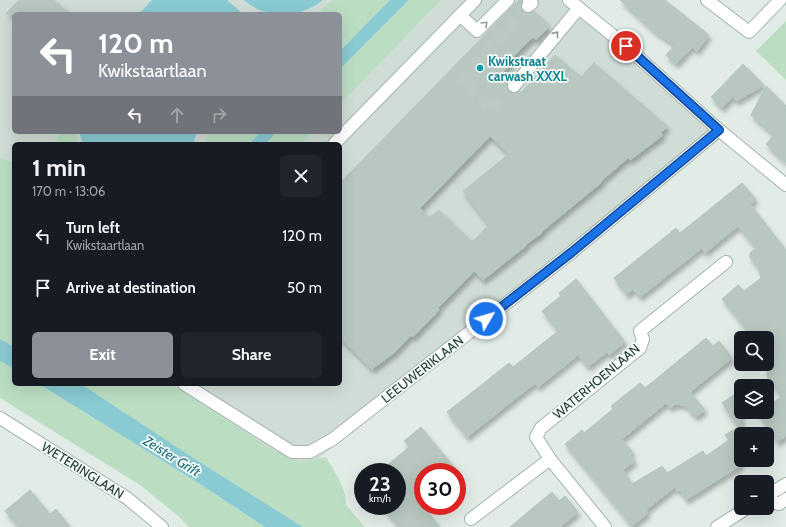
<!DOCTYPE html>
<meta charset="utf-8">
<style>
:root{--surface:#171b24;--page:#20242c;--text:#f1f3f6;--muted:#9ea1a6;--accent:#8c9099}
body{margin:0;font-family:Cabin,sans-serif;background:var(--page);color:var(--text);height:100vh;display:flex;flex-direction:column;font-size:15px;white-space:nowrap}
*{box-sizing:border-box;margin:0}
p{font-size:13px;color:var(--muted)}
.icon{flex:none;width:22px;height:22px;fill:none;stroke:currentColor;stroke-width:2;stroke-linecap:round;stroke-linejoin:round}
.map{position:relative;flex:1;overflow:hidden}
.drawer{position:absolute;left:12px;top:142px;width:330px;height:244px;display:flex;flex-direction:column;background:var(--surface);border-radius:6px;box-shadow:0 4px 16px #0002}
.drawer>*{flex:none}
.banner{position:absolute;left:12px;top:12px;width:330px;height:122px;border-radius:6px;box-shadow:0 4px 16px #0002;background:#8c9099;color:#fff;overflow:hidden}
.fabs{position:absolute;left:734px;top:331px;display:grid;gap:8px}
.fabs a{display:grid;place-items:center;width:40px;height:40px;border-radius:6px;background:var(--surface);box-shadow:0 4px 16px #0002;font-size:20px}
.speed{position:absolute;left:354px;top:463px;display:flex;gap:8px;font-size:20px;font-weight:700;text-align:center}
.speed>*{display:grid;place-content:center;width:52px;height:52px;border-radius:50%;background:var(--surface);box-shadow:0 4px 16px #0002;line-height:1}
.speed small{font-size:10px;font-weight:400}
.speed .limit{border:6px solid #d22;background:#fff;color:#111}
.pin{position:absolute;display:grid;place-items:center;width:34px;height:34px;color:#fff;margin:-17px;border:2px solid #fff;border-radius:50%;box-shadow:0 1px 4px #0007}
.me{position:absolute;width:44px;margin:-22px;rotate:52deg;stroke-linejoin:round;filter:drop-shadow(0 0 3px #0008)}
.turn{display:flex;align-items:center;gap:14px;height:84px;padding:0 20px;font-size:18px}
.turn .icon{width:52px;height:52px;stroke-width:2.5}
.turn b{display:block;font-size:28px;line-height:34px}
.lanes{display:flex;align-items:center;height:38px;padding:0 20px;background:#0003;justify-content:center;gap:20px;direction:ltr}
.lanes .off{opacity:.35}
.round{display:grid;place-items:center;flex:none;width:42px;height:42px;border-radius:6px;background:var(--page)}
.summary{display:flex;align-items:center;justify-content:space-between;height:68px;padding:0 20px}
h1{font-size:24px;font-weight:700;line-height:30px}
.primary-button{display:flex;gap:8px;margin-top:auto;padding:8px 20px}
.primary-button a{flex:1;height:46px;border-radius:6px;background:var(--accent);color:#fff;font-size:16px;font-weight:700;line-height:46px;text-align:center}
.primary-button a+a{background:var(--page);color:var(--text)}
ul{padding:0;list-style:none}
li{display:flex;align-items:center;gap:12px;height:52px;padding:0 20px}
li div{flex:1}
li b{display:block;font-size:15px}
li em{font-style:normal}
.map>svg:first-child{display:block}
.built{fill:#d0dcd6;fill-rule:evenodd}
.green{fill:#bbdec3}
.water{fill:#8acad2}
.building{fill:#b8c7c0;stroke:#b5c6be;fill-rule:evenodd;filter:url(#shadow)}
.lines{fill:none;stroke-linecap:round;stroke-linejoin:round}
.minor-tunnel{stroke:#bcc9c3;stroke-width:12;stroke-dasharray:12 6;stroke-linecap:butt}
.minor-casing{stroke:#a5b4ae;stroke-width:14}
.minor{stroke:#fff;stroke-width:12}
.oneway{stroke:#909e9a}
.route-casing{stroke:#114b97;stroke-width:10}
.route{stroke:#1a73e8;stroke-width:7}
.culture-dot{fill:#0f9aa8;stroke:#f3f9f6;stroke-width:1.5}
.labels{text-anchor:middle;stroke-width:3.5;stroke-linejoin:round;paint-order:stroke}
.culture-label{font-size:13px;font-weight:bold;fill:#0d838f;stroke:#f3f9f6;text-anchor:start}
.street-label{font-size:13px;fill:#223e35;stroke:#f3f9f6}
.water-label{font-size:14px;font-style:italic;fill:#1c6f7a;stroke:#f3f9f6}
</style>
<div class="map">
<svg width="786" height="527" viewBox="0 0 786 527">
<defs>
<filter id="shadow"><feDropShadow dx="2.5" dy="4.5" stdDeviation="2" flood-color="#0004"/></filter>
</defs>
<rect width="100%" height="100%" fill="#e2ece7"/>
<!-- built -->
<path class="built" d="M0,0h570l146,127 -460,384 -210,-127h294v-240h-326v221l-14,-9zM14,14h326v118h-326z"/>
<!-- green -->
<g class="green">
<polygon points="333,0 391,0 340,51 340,14 314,14 319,12"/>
<polygon points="409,0 441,0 340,104 340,69"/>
<polygon points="786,21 786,80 756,51"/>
<polygon points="60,132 75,132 78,144 54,144"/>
<polygon points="207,132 261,132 249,144 206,144"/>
<polygon points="277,132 313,132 301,144 265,144"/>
<polygon points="0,158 14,163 14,347 0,339"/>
<polygon points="0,361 14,369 14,384 39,384 200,484 265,527 189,527 177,515 140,485 0,398"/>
<path d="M81,384h90l104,67 25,11 26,-5c8,15 21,31 20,48l19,22h-62l-105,-66z"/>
</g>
<!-- water -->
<g class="water">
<polygon points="152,0 227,0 243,14 139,14"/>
<path d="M244,0h79c-22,18 -57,20 -79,0z"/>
<polygon points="390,0 409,0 340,69 340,51"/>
<polygon points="79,132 197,132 193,144 83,144"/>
<polygon points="261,132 277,132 265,144 249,144"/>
<polygon points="0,339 14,347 14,369 0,361"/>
<polygon points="39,384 81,384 198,461 303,527 265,527 200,484"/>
</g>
<!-- building -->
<g class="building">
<polygon points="19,0 54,0 70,14 6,14"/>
<path d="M519,0l3,1 -1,6 1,4 7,2 5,-2 13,12 -2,1 4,3 -12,12 -5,-1 -21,21 2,3 -12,12 8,7 -2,4 2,6 4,2 6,-2 2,2 34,-38 26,22 13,-14 73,63 -6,7 2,2 -33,25 -2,-2 -27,23 1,1 -61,50 1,1 -16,11 1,1 -44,35 -9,-9 -36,37 1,2 -26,27 -2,-2 -16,17 -23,17 -32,-31v-155zM490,136l19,18 -46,37 26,34 -17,17 -33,-32 -10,8 -9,-10z"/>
<polygon points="620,0 665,0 709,35 697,51 692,47 676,64 666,55 675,45 654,31"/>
<polygon points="743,64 764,85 736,101 732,97 722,108 711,97"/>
<polygon points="766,86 786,106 786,163 766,144 774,135 751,115"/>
<polygon points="742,183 756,199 750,204 786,250 786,436 777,442 758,413 767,412 767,407 781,397 767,376 767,338 754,338 722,299 738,285 744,291 761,278 758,267 750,258 750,253 756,248 738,226 705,253 702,248 640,297 633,289 627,295 614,278 676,228 680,233"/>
<polygon points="576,279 625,342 609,355 607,352 588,367 578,355 538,387 535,383 467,437 447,412 509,363 513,367 558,331 542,311 561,296 559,293"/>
<polygon points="706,338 713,346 719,341 732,358 690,392 705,410 695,417 685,405 675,404 670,408 666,403 622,439 633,453 630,455 635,461 623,470 632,484 662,466 667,473 703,451 706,456 729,440 725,435 738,427 722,403 741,390 741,465 686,500 680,490 678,492 675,487 646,510 648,513 632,526 565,444 582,430 584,433 613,409 611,406 640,383 645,388"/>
<polygon points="421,427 458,472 423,472 423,506 440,527 399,527 382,506 397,506 397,472 379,472 409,447 404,441"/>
<polygon points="30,490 50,514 56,509 70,527 19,527 5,511"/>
<polygon points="552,492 559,501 565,496 578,512 560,527 510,527"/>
</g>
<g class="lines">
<!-- minor-tunnel -->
<polyline class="minor-tunnel" points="514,86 493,109 462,81 528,6"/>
<!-- minor casing -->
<g class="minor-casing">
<g id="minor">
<polyline points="569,0 626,46 719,130 786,185"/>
<polyline points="707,0 749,32 780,0"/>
<polyline points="528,6 532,3 529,0"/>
<polyline points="460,15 477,31 508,0"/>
<polyline points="514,86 579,8"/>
<polyline points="334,144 475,0"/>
<polyline points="184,384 292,452 310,452 333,439 572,252 719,130"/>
<polyline points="0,418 127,498 162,527"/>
<polyline points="767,496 786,484"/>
<polyline points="767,500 779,504 786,499"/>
<polyline points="471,519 550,459"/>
<polyline points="605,527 550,459 536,437 541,428 640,348 643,339 640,331 726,262"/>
<polyline points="717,527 747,508"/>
</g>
</g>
<!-- minor -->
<use href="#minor" class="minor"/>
</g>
<!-- one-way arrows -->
<defs><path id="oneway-chevron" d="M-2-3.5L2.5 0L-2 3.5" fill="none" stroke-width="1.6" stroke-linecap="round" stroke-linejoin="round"/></defs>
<g class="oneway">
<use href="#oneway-chevron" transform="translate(485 24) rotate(-45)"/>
<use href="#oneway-chevron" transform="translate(556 34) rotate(-51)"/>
</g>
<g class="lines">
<!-- route casing -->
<g class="route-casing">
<polyline id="route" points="486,319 572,252 719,130 626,46"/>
</g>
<!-- route -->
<use href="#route" class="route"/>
</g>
<!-- markers -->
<circle class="culture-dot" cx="480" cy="68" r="4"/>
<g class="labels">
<!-- culture labels -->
<g class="culture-label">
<text x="488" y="66">Kwikstraat<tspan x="488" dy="15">carwash XXXL</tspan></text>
</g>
<!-- street labels -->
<g class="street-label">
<text transform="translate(422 369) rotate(-38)" y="5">LEEUWERIKLAAN</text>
<text transform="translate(596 381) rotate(-40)" y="5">WATERHOENLAAN</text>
<text transform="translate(83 470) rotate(32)" y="5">WETERINGLAAN</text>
</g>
<!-- water labels -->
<g class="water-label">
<text transform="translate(172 456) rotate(32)" y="5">Zeister Grift</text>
</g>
</g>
</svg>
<div class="fabs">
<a><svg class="icon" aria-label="search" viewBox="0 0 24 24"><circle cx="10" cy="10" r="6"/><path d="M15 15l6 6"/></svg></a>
<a><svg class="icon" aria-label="layers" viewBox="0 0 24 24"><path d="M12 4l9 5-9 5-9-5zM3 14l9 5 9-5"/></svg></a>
<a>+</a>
<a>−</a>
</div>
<div class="speed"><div>23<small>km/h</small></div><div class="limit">30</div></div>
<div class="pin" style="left:626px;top:46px;background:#d93025"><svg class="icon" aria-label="arrive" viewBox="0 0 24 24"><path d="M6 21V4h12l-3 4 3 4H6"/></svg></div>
<svg class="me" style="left:486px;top:319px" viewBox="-20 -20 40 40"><circle r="17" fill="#1a73e8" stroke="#fff" stroke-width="3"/><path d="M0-11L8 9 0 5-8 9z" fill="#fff"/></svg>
<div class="banner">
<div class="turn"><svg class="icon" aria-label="left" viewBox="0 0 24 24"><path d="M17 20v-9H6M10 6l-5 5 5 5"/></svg><div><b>120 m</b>Kwikstaartlaan</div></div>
<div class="lanes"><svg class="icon" aria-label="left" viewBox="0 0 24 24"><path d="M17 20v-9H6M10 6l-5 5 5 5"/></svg><svg class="icon off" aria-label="ahead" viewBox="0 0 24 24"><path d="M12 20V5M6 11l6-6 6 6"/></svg><svg class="icon off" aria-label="right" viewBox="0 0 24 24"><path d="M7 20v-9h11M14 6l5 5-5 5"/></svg></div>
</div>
<section class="drawer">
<div class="summary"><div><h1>1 min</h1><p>170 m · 13:06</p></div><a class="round"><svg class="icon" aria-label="close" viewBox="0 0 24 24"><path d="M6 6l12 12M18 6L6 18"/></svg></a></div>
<ul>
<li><svg class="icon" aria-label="left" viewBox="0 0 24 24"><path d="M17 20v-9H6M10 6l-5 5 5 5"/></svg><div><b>Turn left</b><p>Kwikstaartlaan</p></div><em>120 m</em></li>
<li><svg class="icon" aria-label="arrive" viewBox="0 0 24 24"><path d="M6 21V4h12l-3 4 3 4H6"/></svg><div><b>Arrive at destination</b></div><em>50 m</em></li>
</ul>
<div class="primary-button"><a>Exit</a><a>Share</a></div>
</section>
</div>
